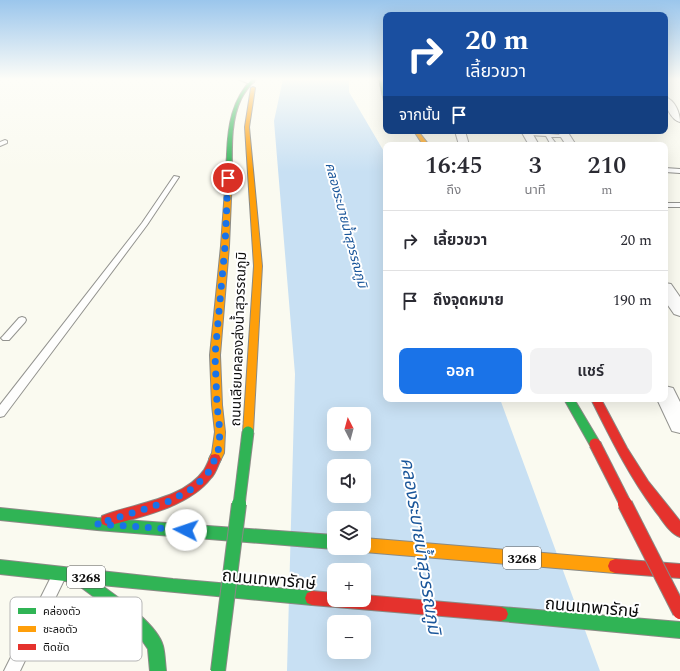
<!DOCTYPE html>
<html lang="th">
<meta charset="utf-8">
<style>
:root{--surface:#fff;--page:#f2f2f3;--text:#2b2b33;--muted:#7c7c81;--line:#e1e1e2;--accent:#1a73e8}
body{margin:0;font-family:Spectral,"Noto Sans Thai",serif;background:var(--page);color:var(--text);height:100vh;display:flex;flex-direction:column;font-size:15px;white-space:nowrap}
*{box-sizing:border-box;margin:0}
p{font-size:13px;color:var(--muted)}
.icon{flex:none;width:22px;height:22px;fill:none;stroke:currentColor;stroke-width:2;stroke-linecap:round;stroke-linejoin:round}
.map{position:relative;flex:1;overflow:hidden}
.drawer{position:absolute;left:383px;top:142px;width:285px;height:260px;display:flex;flex-direction:column;background:var(--surface);border-radius:8px;box-shadow:0 4px 16px #0002}
.drawer>*{flex:none}
.top-card{position:absolute;left:383px;top:12px;width:285px;height:122px;border-radius:8px;box-shadow:0 4px 16px #0002;background:#1a4fa0;color:#fff;overflow:hidden}
.needle{width:26px;rotate:354deg}
.fabs{position:absolute;left:327px;top:407px;display:grid;gap:8px}
.fabs a{display:grid;place-items:center;width:44px;height:44px;border-radius:8px;background:var(--surface);box-shadow:0 4px 16px #0002;font-size:20px}
.pin{position:absolute;display:grid;place-items:center;width:34px;height:34px;color:#fff;margin:-17px;border:2px solid #fff;border-radius:50%;box-shadow:0 1px 4px #0007}
.me{position:absolute;width:44px;margin:-22px;rotate:274deg;stroke-linejoin:round;filter:drop-shadow(0 0 3px #0008)}
.turn{display:flex;align-items:center;gap:14px;height:84px;padding:0 16px;font-size:18px}
.turn .icon{width:52px;height:52px;stroke-width:2.5}
.turn b{display:block;font-size:28px;line-height:34px}
.then{display:flex;align-items:center;height:38px;padding:0 16px;background:#0003;gap:8px;font-size:15px}
.eta{display:flex;justify-content:space-evenly;align-items:center;height:68px;text-align:center}
.eta b{font-size:24px;font-weight:600;line-height:28px}
.cta{display:flex;gap:8px;margin-top:auto;padding:8px 16px}
.cta a{flex:1;height:46px;border-radius:8px;background:var(--accent);color:#fff;font-size:16px;font-weight:600;line-height:46px;text-align:center}
.cta a+a{background:var(--page);color:var(--text)}
ul{padding:0;list-style:none}
li{display:flex;align-items:center;gap:12px;height:60px;padding:0 16px;border-top:1px solid var(--line)}
li div{flex:1}
li b{display:block;font-size:15px}
li em{font-style:normal}
.map>svg:first-child{display:block}
.water{fill:#c8e0f3;fill-rule:evenodd}
.lines{fill:none;stroke-linecap:round;stroke-linejoin:round}
.lane-casing{stroke:#93938f;stroke-width:2}
.street-casing{stroke:#93938f;stroke-width:2}
.fast-casing{stroke:#8a8a85;stroke-width:2}
.slow-casing{stroke:#8a8a85;stroke-width:2}
.jam-casing{stroke:#8a8a85;stroke-width:2}
.lane{fill:#fefefd;fill-rule:evenodd}
.street{fill:#fefefd;fill-rule:evenodd}
.fast{fill:#30b455;fill-rule:evenodd}
.slow{fill:#ff9f0a;fill-rule:evenodd}
.jam{fill:#e5322d;fill-rule:evenodd}
.fast-bridge-far1-casing{stroke:#8a8a85;stroke-width:13;stroke-linecap:butt}
.fast-bridge-casing{stroke:#8a8a85;stroke-width:16;stroke-linecap:butt}
.jam-bridge-far1-casing{stroke:#8a8a85;stroke-width:13;stroke-linecap:butt}
.jam-bridge-casing{stroke:#8a8a85;stroke-width:16;stroke-linecap:butt}
.fast-bridge-far1{stroke:#30b455;stroke-width:11}
.fast-bridge{stroke:#30b455;stroke-width:14}
.jam-bridge-far1{stroke:#e5322d;stroke-width:11}
.jam-bridge{stroke:#e5322d;stroke-width:14}
.route{stroke:#1a73e8;stroke-width:7;stroke-dasharray:0 12.6}
.labels{text-anchor:middle;stroke-width:4;stroke-linejoin:round;paint-order:stroke}
.far-water-label{font-size:13px;font-style:italic;fill:#1a569a;stroke:#fff}
.shield{fill:#fff;stroke:#555;stroke-width:1}
.shield-label{font-size:13px;font-weight:bold;fill:#0c0c0c}
.street-label{font-size:14px;fill:#0c0c0c;stroke:#fff}
.near-street-label{font-size:17px;fill:#0c0c0c;stroke:#fff}
.near-water-label{font-size:18px;font-style:italic;fill:#1a569a;stroke:#fff}
.key{fill:#fff;stroke:#b6b6b6;stroke-width:1}
.key-label{font-size:11px;fill:#0c0c0c}
</style>
<div class="map">
<svg width="680" height="671" viewBox="0 0 680 671">
<rect width="100%" height="100%" fill="#fafaf0"/>
<!-- water -->
<path class="water" d="M283,79h66v13l37,63v244h114l100,272h-313l8,-297 -21,-253zM334,414h30v30h-30zM334,466h30v30h-30zM334,518h30v30h-30zM334,570h30v30h-30zM334,622h30v30h-30z"/>
<g class="lines">
<!-- lane casing -->
<g class="lane-casing">
<g id="lane">
<polygon points="544,131 548,131 549,134 565,135 567,136 565,137 551,137 557,145 551,145 546,136 528,135 526,134 528,133 544,133"/>
<polygon points="5,140 7,141 7,143 0,146 0,142"/>
<polygon points="665,168 680,169 680,173 665,172"/>
<polygon points="174,176 179,177 147,225 4,416 0,417 0,405 142,223"/>
<rect x="665" y="203" width="15" height="4"/>
<polygon points="22,317 25,318 26,320 25,322 9,340 3,340 1,338 3,336 19,318"/>
<polygon points="58,571 63,573 65,578 20,671 4,671 53,573"/>
</g>
</g>
<!-- street casing -->
<g class="street-casing">
<g id="street">
<polygon points="238,79 248,79 254,82 250,84"/>
<path d="M665,97c10,3 15,16 15,25 -9,-2 -15,-16 -15,-25z"/>
<polygon points="455,131 465,131 469,145 459,145"/>
<polygon points="521,131 531,131 539,145 529,145"/>
<polygon points="557,131 567,131 576,145 566,145"/>
<polygon points="665,283 671,284 680,297 680,316 674,314 665,301"/>
<polygon points="665,386 673,388 680,402 680,433 672,431 657,399 665,399"/>
</g>
</g>
<!-- fast casing -->
<g class="fast-casing">
<g id="fast">
<path d="M252,79h4c-6,6 -11,12 -15,20 -11,23 -9,51 -9,76l-5,1c-2,-6 0,-15 0,-22 1,-29 5,-54 25,-75z"/>
<polygon points="379,79 383,79 386,92 386,102 384,101"/>
<polygon points="564,399 574,399 599,441 601,444 599,447 595,449 591,447"/>
<polygon points="0,508 97,518 334,535 334,548 336,548 334,549 97,530 0,520"/>
<path d="M0,560l173,19 139,12 5,2 2,5 -2,5 -5,2 -211,-20c18,13 56,39 62,61 2,8 2,17 3,25h-16l-2,-22 -13,-19 -22,-19 -39,-29 -74,-8z"/>
<polygon points="501,607 680,622 680,638 501,621 496,619 494,614 496,609"/>
</g>
</g>
<!-- slow casing -->
<g class="slow-casing">
<g id="slow">
<polygon points="253,87 255,88 249,127 262,266 253,432 252,435 248,437 244,435 243,432 254,266 245,127 251,88"/>
<polygon points="414,131 418,131 429,145 423,145"/>
<polygon points="229,173 232,175 229,246 220,355 222,405 225,432 224,453 219,463 215,464 211,463 209,459 212,453 215,432 212,405 210,355 221,246 226,175"/>
<polygon points="364,538 615,559 620,561 622,566 620,571 615,573 364,552 359,548 364,548"/>
</g>
</g>
<!-- jam casing -->
<g class="jam-casing">
<g id="jam">
<path d="M591,399h10l26,49 21,33 32,40v16c-9,-3 -16,-14 -21,-21 -28,-36 -48,-77 -68,-117z"/>
<path d="M215,454l4,1 2,4c-3,6 -5,14 -10,19 -22,29 -71,39 -104,48l-5,-2 -1,-4 1,-4c32,-13 81,-16 102,-46 3,-5 5,-10 7,-15z"/>
<polygon points="615,559 680,564 680,578 615,573 610,571 608,566 610,561"/>
<polygon points="312,591 334,593 334,600 364,600 364,595 501,607 506,609 508,614 506,619 501,621 312,605 307,603 305,598 307,593"/>
</g>
</g>
<!-- lane -->
<use href="#lane" class="lane"/>
<!-- street -->
<use href="#street" class="street"/>
<!-- fast -->
<use href="#fast" class="fast"/>
<!-- slow -->
<use href="#slow" class="slow"/>
<!-- jam -->
<use href="#jam" class="jam"/>
<!-- fast-bridge-far1 casing -->
<g class="fast-bridge-far1-casing">
<polyline id="fast-bridge-far1" points="239,505 248,432"/>
</g>
<!-- fast-bridge casing -->
<g class="fast-bridge-casing">
<polyline id="fast-bridge" points="218,671 239,504"/>
</g>
<!-- jam-bridge-far1 casing -->
<g class="jam-bridge-far1-casing">
<polyline id="jam-bridge-far1" points="595,444 626,505"/>
</g>
<!-- jam-bridge casing -->
<g class="jam-bridge-casing">
<polyline id="jam-bridge" points="625,504 680,612"/>
</g>
<!-- fast-bridge-far1 -->
<use href="#fast-bridge-far1" class="fast-bridge-far1"/>
<!-- fast-bridge -->
<use href="#fast-bridge" class="fast-bridge"/>
<!-- jam-bridge-far1 -->
<use href="#jam-bridge-far1" class="jam-bridge-far1"/>
<!-- jam-bridge -->
<use href="#jam-bridge" class="jam-bridge"/>
</g>
<!-- sky -->
<linearGradient id="sky" x2="0" y2="1"><stop stop-color="#9bc6ec"/><stop offset="0.46" stop-color="#fdfdf8"/><stop offset="1" stop-color="#fdfdf8" stop-opacity="0"/></linearGradient>
<rect width="680" height="172" fill="url(#sky)"/>
<g class="lines">
<!-- route -->
<polyline class="route" points="186,530 97,524 170,501 190,490 207,475 218,453 220,432 217,405 215,355 225,246 228,178"/>
</g>
<g class="labels">
<!-- far-water labels -->
<g class="far-water-label">
<text transform="translate(347 225) rotate(75)" y="5">คลองระบายน้ำสุวรรณภูมิ</text>
</g>
<!-- shield labels -->
<g class="shield">
<rect x="503" y="547" width="38" height="22" rx="3"/>
<rect x="67" y="566" width="38" height="22" rx="3"/>
</g>
<g class="shield-label">
<text x="522" y="563">3268</text>
<text x="86" y="582">3268</text>
</g>
<!-- street labels -->
<g class="street-label">
<text transform="translate(238 339) rotate(-88)" y="5">ถนนเลียบคลองส่งน้ำสุวรรณภูมิ</text>
</g>
<!-- near-street labels -->
<g class="near-street-label">
<text transform="translate(269 579) rotate(5)" y="6">ถนนเทพารักษ์</text>
<text transform="translate(592 607) rotate(5)" y="6">ถนนเทพารักษ์</text>
</g>
<!-- near-water labels -->
<g class="near-water-label">
<text transform="translate(421 546) rotate(81)" y="6">คลองระบายน้ำสุวรรณภูมิ</text>
</g>
</g>
<!-- legend -->
<rect x="10" y="597" width="132" height="64" rx="6" class="key"/>
<rect x="18" y="608" width="18" height="6" fill="#30b455"/>
<rect x="18" y="626" width="18" height="6" fill="#ff9f0a"/>
<rect x="18" y="644" width="18" height="6" fill="#e5322d"/>
<g class="key-label">
<text x="43" y="615">คล่องตัว</text>
<text x="43" y="633">ชะลอตัว</text>
<text x="43" y="651">ติดขัด</text>
</g>
</svg>
<div class="fabs">
<a><svg class="needle" viewBox="-14 -14 28 28"><path d="M0-13l5 13h-10z" fill="#e53935"/><path d="M0 13l5-13h-10z" fill="#7c7c81"/></svg></a>
<a><svg class="icon" aria-label="sound" viewBox="0 0 24 24"><path d="M4 9h4l5-4v14l-5-4H4zM17 9q2 3 0 6"/></svg></a>
<a><svg class="icon" aria-label="layers" viewBox="0 0 24 24"><path d="M12 4l9 5-9 5-9-5zM3 14l9 5 9-5"/></svg></a>
<a>+</a>
<a>−</a>
</div>
<div class="pin" style="left:228px;top:178px;background:#d93025"><svg class="icon" aria-label="arrive" viewBox="0 0 24 24"><path d="M6 21V4h12l-3 4 3 4H6"/></svg></div>
<svg class="me" style="left:186px;top:530px" viewBox="-20 -20 40 40"><circle r="19" fill="#fff"/><path d="M0-13L10 11 0 6-10 11z" fill="#1a73e8"/></svg>
<div class="top-card">
<div class="turn"><svg class="icon" aria-label="right" viewBox="0 0 24 24"><path d="M7 20v-9h11M14 6l5 5-5 5"/></svg><div><b>20 m</b>เลี้ยวขวา</div></div>
<div class="then">จากนั้น<svg class="icon" aria-label="arrive" viewBox="0 0 24 24"><path d="M6 21V4h12l-3 4 3 4H6"/></svg></div>
</div>
<section class="drawer">
<div class="eta">
<div><b>16:45</b><p>ถึง</p></div>
<div><b>3</b><p>นาที</p></div>
<div><b>210</b><p>m</p></div>
</div>
<ul>
<li><svg class="icon" aria-label="right" viewBox="0 0 24 24"><path d="M7 20v-9h11M14 6l5 5-5 5"/></svg><div><b>เลี้ยวขวา</b></div><em>20 m</em></li>
<li><svg class="icon" aria-label="arrive" viewBox="0 0 24 24"><path d="M6 21V4h12l-3 4 3 4H6"/></svg><div><b>ถึงจุดหมาย</b></div><em>190 m</em></li>
</ul>
<div class="cta"><a>ออก</a><a>แชร์</a></div>
</section>
</div>
